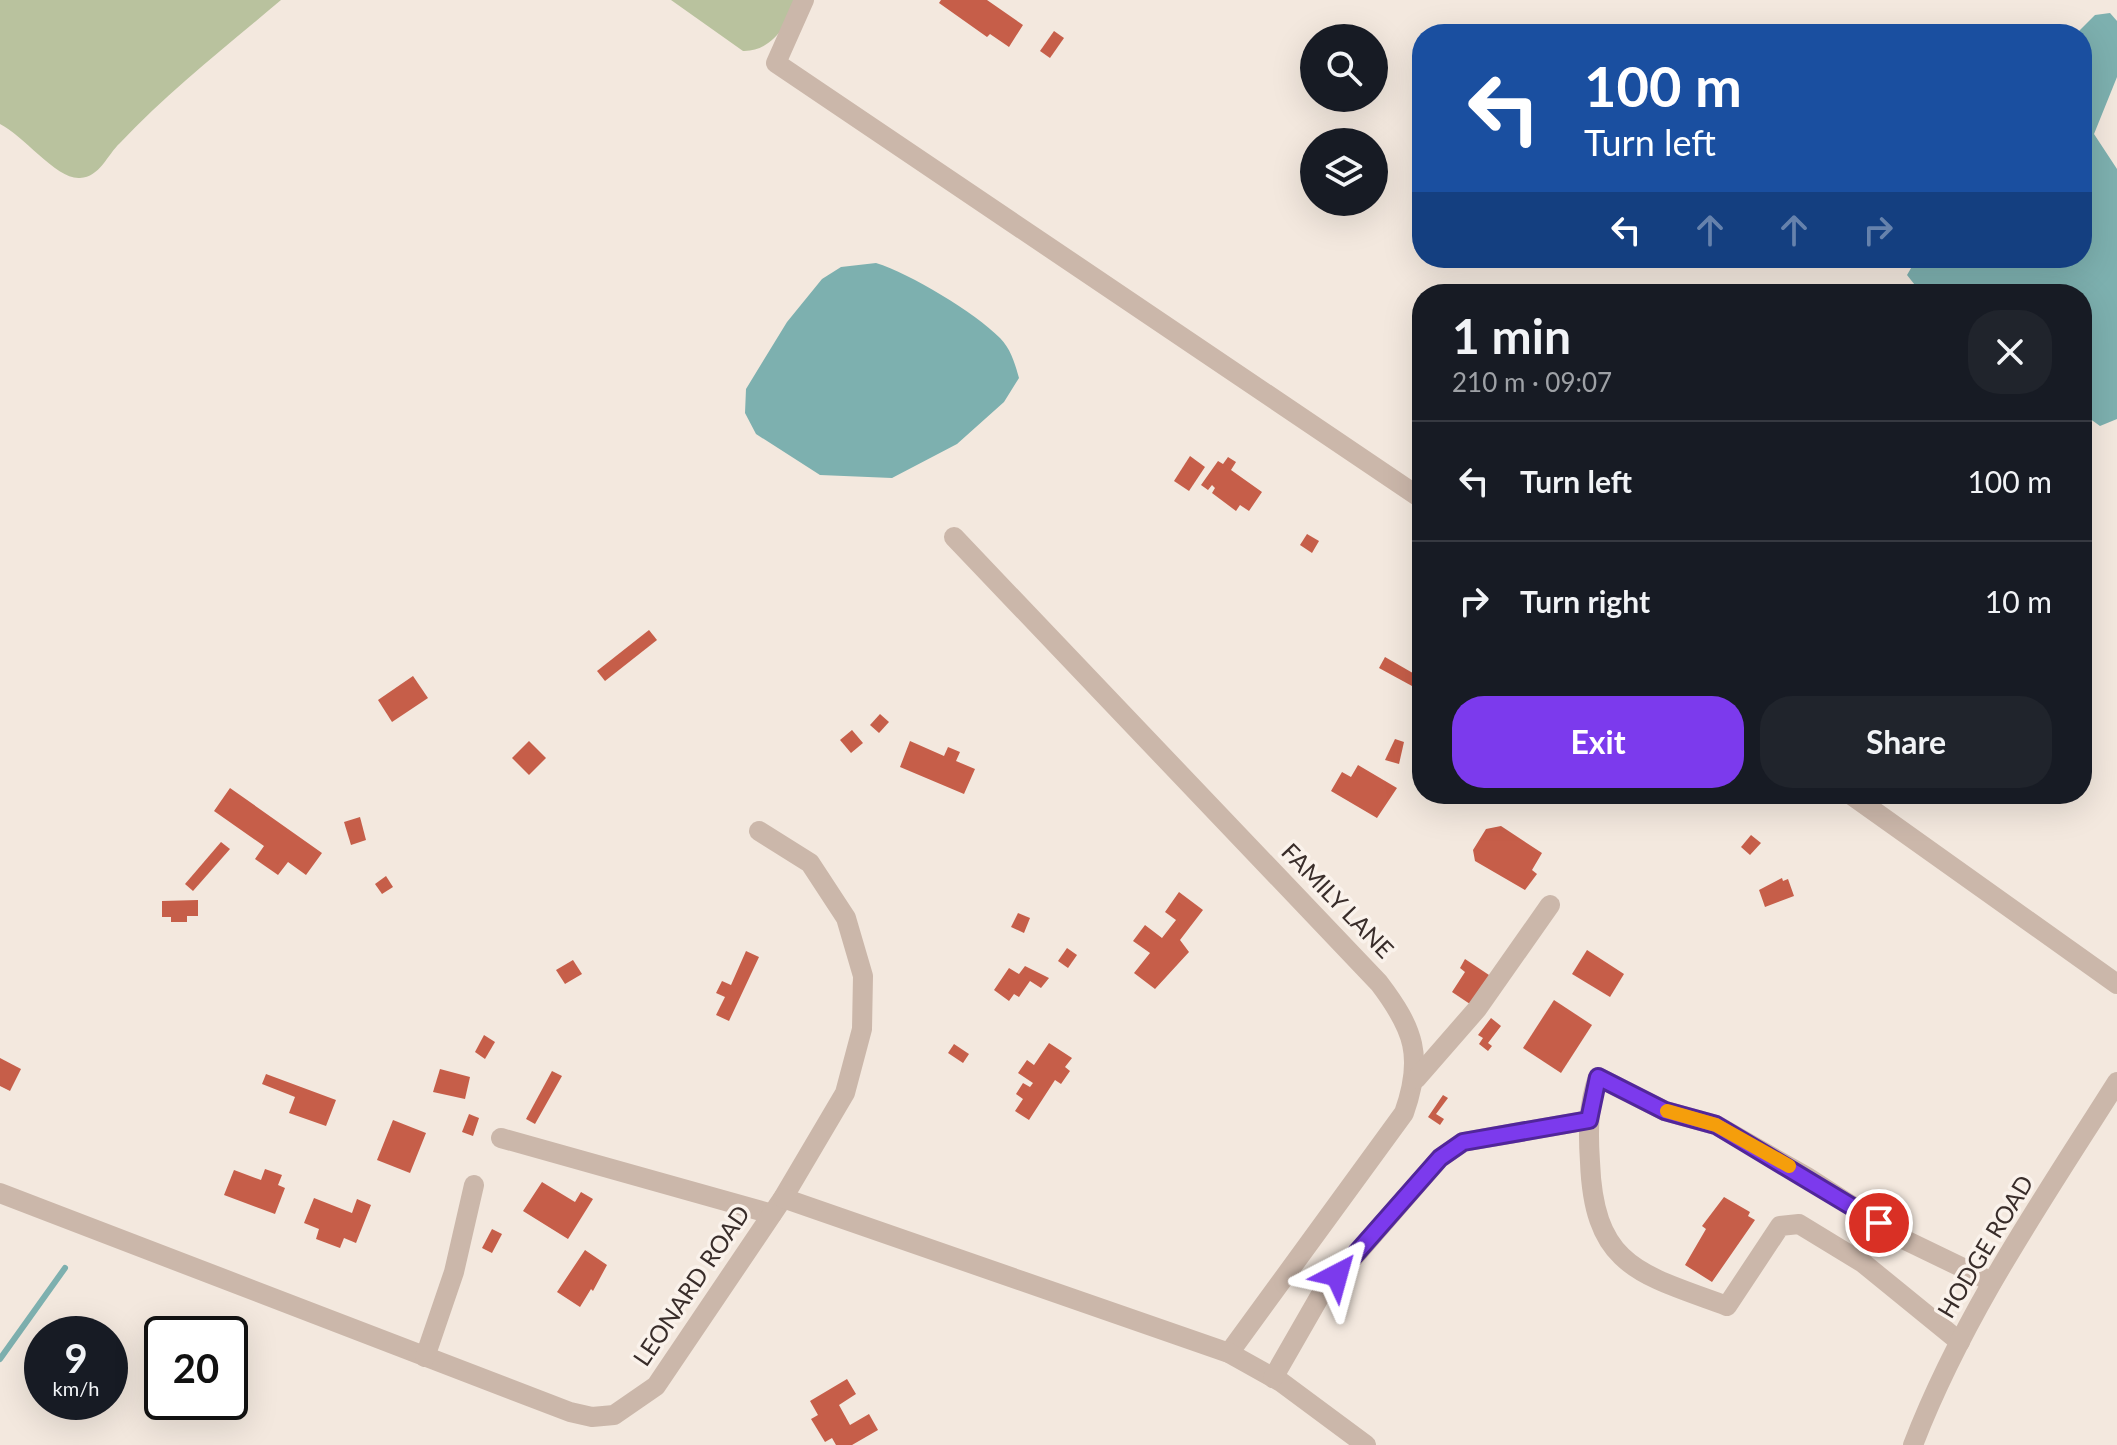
<!DOCTYPE html>
<meta charset="utf-8">
<style>
:root{--surface:#171b24;--page:#20242c;--text:#f1f3f6;--muted:#9ea1a6;--line:#363941;--accent:#7c3aed}
body{margin:0;font-family:Lato,sans-serif;background:var(--page);color:var(--text);height:100vh;display:flex;flex-direction:column;font-size:30px;white-space:nowrap}
*{box-sizing:border-box;margin:0}
p{font-size:26px;color:var(--muted)}
.icon{flex:none;width:44px;height:44px;fill:none;stroke:currentColor;stroke-width:2;stroke-linecap:round;stroke-linejoin:round}
.map{position:relative;flex:1;overflow:hidden}
.side{position:absolute;left:1412px;top:284px;width:680px;height:520px;display:flex;flex-direction:column;background:var(--surface);border-radius:32px;box-shadow:0 8px 32px #0002}
.side>*{flex:none}
.banner{position:absolute;left:1412px;top:24px;width:680px;height:244px;border-radius:32px;box-shadow:0 8px 32px #0002;background:#1a4fa0;color:#fff;overflow:hidden}
.fabs{position:absolute;left:1300px;top:24px;display:grid;gap:16px}
.fabs a{display:grid;place-items:center;width:88px;height:88px;border-radius:50%;background:var(--surface);box-shadow:0 8px 32px #0002;font-size:40px}
.speed{position:absolute;left:24px;top:1316px;display:flex;gap:16px;font-size:40px;font-weight:700;text-align:center}
.speed>*{display:grid;place-content:center;width:104px;height:104px;border-radius:50%;background:var(--surface);box-shadow:0 8px 32px #0002;line-height:1}
.speed small{font-size:20px;font-weight:400}
.speed .limit{border:4px solid #111;border-radius:12px;background:#fff;color:#111}
.pin{position:absolute;display:grid;place-items:center;width:68px;height:68px;color:#fff;margin:-34px;border:4px solid #fff;border-radius:50%;box-shadow:0 2px 8px #0007}
.me{position:absolute;width:88px;margin:-44px;rotate:39deg;stroke-linejoin:round;filter:drop-shadow(0 0 6px #0008)}
.turn{display:flex;align-items:center;gap:28px;height:168px;padding:0 40px;font-size:36px}
.turn .icon{width:104px;height:104px;stroke-width:2.5}
.turn b{display:block;font-size:56px;line-height:68px}
.lanes{display:flex;align-items:center;height:76px;padding:0 40px;background:#0003;justify-content:center;gap:40px;direction:ltr}
.lanes .off{opacity:.35}
.round{display:grid;place-items:center;flex:none;width:84px;height:84px;border-radius:32px;background:var(--page)}
.headline{display:flex;align-items:center;justify-content:space-between;height:136px;padding:0 40px}
h1{font-size:48px;font-weight:700;line-height:60px}
.button{display:flex;gap:16px;margin-top:auto;padding:16px 40px}
.button a{flex:1;height:92px;border-radius:32px;background:var(--accent);color:#fff;font-size:32px;font-weight:700;line-height:92px;text-align:center}
.button a+a{background:var(--page);color:var(--text)}
ul{padding:0;list-style:none}
li{display:flex;align-items:center;gap:24px;height:120px;padding:0 40px;border-top:2px solid var(--line)}
li div{flex:1}
li b{display:block;font-size:30px}
li em{font-style:normal}
.map>svg:first-child{display:block}
.green{fill:#b9c29e}
.water{fill:#7db0af}
.lines{fill:none;stroke-linecap:round;stroke-linejoin:round}
.stream{stroke:#7db0af;stroke-width:6}
.building{fill:#c65e49}
.minor{stroke:#cbb7aa;stroke-width:20}
.route-casing{stroke:#51269a;stroke-width:20}
.route{stroke:#7c3aed;stroke-width:14}
.slow{stroke:#f59e0b;stroke-width:14}
.labels{text-anchor:middle;stroke-width:7;stroke-linejoin:round;paint-order:stroke}
.street-label{font-size:24px;fill:#392d2a;stroke:#faf2eb}
</style>
<div class="map">
<svg width="2117" height="1445" viewBox="0 0 2117 1445">
<rect width="100%" height="100%" fill="#f3e8de"/>
<!-- green -->
<g class="green">
<path d="M0,0h281c-54,46 -112,91 -161,143 -13,12 -20,34 -40,35 -23,2 -57,-43 -80,-54z"/>
<path d="M671,0h132c-17,22 -30,52 -60,51z"/>
</g>
<!-- water -->
<g class="water">
<polygon points="2110,13 2117,21 2117,77 2094,134 2117,169 2117,419 2100,426 2082,413 2082,294 1922,294 1907,275 1917,258 2082,258 2082,34 2076,34 2095,15"/>
<path d="M876,263c35,11 98,49 124,75 11,11 15,26 19,40l-15,24 -47,42 -65,34 -72,-3 -64,-41 -11,-21 1,-24 41,-67 35,-43 19,-12z"/>
</g>
<g class="lines">
<!-- stream -->
<polyline class="stream" points="0,1359 65,1268"/>
</g>
<!-- building -->
<g class="building">
<polygon points="941,0 987,0 1023,25 1009,47 990,34 987,37 939,3"/>
<polygon points="1054,31 1064,38 1050,58 1040,51"/>
<polygon points="1190,456 1205,467 1189,491 1174,481"/>
<polygon points="1228,457 1236,462 1231,470 1262,492 1249,511 1240,505 1236,511 1212,493 1215,488 1212,485 1208,490 1201,485 1218,461 1223,464"/>
<polygon points="1307,534 1319,541 1312,553 1300,545"/>
<polygon points="649,630 657,640 605,681 597,671"/>
<polygon points="1385,657 1418,676 1412,686 1379,668"/>
<polygon points="413,676 428,698 392,722 378,700"/>
<polygon points="880,714 889,722 879,733 870,725"/>
<polygon points="852,730 863,743 851,753 840,740"/>
<polygon points="1395,739 1404,742 1399,764 1385,760"/>
<polygon points="529,741 546,758 529,775 512,758"/>
<polygon points="910,741 944,756 948,747 960,752 956,761 975,769 964,794 900,767"/>
<polygon points="1358,765 1397,788 1377,818 1331,791 1342,772 1351,777"/>
<polygon points="230,788 322,853 306,875 288,862 278,875 255,859 264,846 214,811"/>
<polygon points="360,817 366,840 351,845 344,822"/>
<polygon points="1501,826 1542,853 1532,870 1537,874 1525,890 1475,861 1473,850 1486,829"/>
<polygon points="1751,835 1761,843 1750,855 1741,847"/>
<polygon points="221,842 230,849 193,891 185,884"/>
<polygon points="386,876 393,887 382,894 375,884"/>
<polygon points="1782,878 1783,881 1788,879 1794,896 1765,907 1759,890"/>
<polygon points="1179,892 1203,910 1180,940 1189,952 1155,989 1134,973 1150,953 1133,941 1145,925 1162,938 1176,920 1165,912"/>
<polygon points="198,900 198,916 187,916 187,922 171,922 171,917 162,917 162,901"/>
<polygon points="1018,913 1030,918 1024,933 1011,927"/>
<polygon points="1067,948 1077,955 1068,968 1058,961"/>
<polygon points="1587,950 1624,974 1610,997 1572,974"/>
<polygon points="746,951 759,957 729,1021 716,1015 725,997 716,993 722,981 731,985"/>
<polygon points="1465,959 1492,977 1473,1006 1452,992 1465,972 1460,968"/>
<polygon points="573,960 582,974 565,984 556,970"/>
<polygon points="1025,966 1049,978 1041,988 1030,981 1019,997 1014,994 1009,1001 994,990 1009,968 1019,974"/>
<polygon points="1554,1000 1592,1025 1561,1073 1523,1048"/>
<polygon points="1491,1018 1501,1026 1488,1043 1492,1046 1488,1051 1479,1044 1483,1038 1478,1035"/>
<polygon points="484,1035 495,1042 485,1059 475,1052"/>
<polygon points="1049,1043 1072,1058 1065,1067 1070,1071 1061,1084 1055,1080 1029,1120 1015,1111 1023,1099 1016,1094 1023,1083 1030,1087 1033,1083 1018,1073 1027,1060 1034,1065"/>
<polygon points="954,1044 969,1054 963,1063 948,1053"/>
<polygon points="0,1058 21,1069 10,1091 0,1086"/>
<polygon points="440,1069 470,1077 465,1099 433,1092"/>
<polygon points="552,1071 562,1076 535,1124 526,1119"/>
<polygon points="266,1074 336,1100 326,1126 289,1113 295,1097 262,1084"/>
<polygon points="1443,1095 1448,1098 1436,1114 1444,1119 1440,1125 1428,1117"/>
<polygon points="469,1114 479,1118 473,1136 462,1132"/>
<polygon points="393,1120 426,1133 410,1173 377,1160"/>
<polygon points="265,1169 282,1175 278,1185 285,1188 275,1214 224,1195 234,1170 261,1180"/>
<polygon points="542,1182 575,1202 581,1192 593,1199 568,1239 523,1211"/>
<polygon points="1724,1197 1750,1212 1748,1216 1755,1220 1712,1282 1685,1265 1706,1229 1702,1226"/>
<polygon points="314,1198 352,1213 357,1199 371,1205 356,1243 344,1238 340,1248 316,1239 319,1229 304,1223"/>
<polygon points="492,1229 502,1234 492,1253 482,1248"/>
<polygon points="585,1250 607,1265 593,1291 591,1289 580,1307 557,1292"/>
<polygon points="847,1379 856,1394 839,1405 850,1425 869,1414 878,1430 852,1445 836,1445 832,1438 825,1442 811,1419 818,1415 810,1401"/>
</g>
<g class="lines">
<!-- minor -->
<g class="minor">
<polyline points="804,0 776,63 1422,499"/>
<path d="M954,537l425,446c35,46 45,74 25,130l-175,240"/>
<polyline points="1850,794 2117,984"/>
<polyline points="1416,1079 1477,1009 1550,905"/>
<polyline points="501,1138 772,1214"/>
<polyline points="0,1193 570,1412 592,1417 614,1415 656,1386 783,1198 845,1093 862,1029 863,976 846,918 810,863 759,831"/>
<polyline points="783,1198 1229,1353 1281,1382 1366,1445"/>
<path d="M1960,1342l-97,-79 -64,-39 -19,2 -53,80c-87,-32 -133,-39 -137,-144 -2,-29 -2,-57 8,-85l67,34 51,14 91,52 96,62 89,43"/>
<polyline points="425,1357 454,1272 474,1185"/>
<polyline points="1273,1378 1320,1296 1440,1158 1463,1142 1589,1120"/>
<path d="M1913,1445c50,-130 130,-246 204,-363"/>
</g>
</g>
<g class="lines">
<!-- route casing -->
<g class="route-casing">
<polyline id="route" points="1337,1275 1440,1158 1463,1142 1589,1120 1598,1077 1665,1111 1716,1125 1879,1223"/>
</g>
<!-- route -->
<use href="#route" class="route"/>
<!-- slow -->
<polyline class="slow" points="1667,1111 1716,1125 1789,1166"/>
</g>
<g class="labels">
<!-- street labels -->
<g class="street-label">
<text transform="translate(1337 901) rotate(46)" y="8">FAMILY LANE</text>
<text transform="translate(1986 1247) rotate(-59)" y="8">HODGE ROAD</text>
<text transform="translate(692 1286) rotate(-56)" y="8">LEONARD ROAD</text>
</g>
</g>
</svg>
<div class="fabs">
<a><svg class="icon" aria-label="search" viewBox="0 0 24 24"><circle cx="10" cy="10" r="6"/><path d="M15 15l6 6"/></svg></a>
<a><svg class="icon" aria-label="layers" viewBox="0 0 24 24"><path d="M12 4l9 5-9 5-9-5zM3 14l9 5 9-5"/></svg></a>
</div>
<div class="speed"><div>9<small>km/h</small></div><div class="limit">20</div></div>
<div class="pin" style="left:1879px;top:1223px;background:#d93025"><svg class="icon" aria-label="arrive" viewBox="0 0 24 24"><path d="M6 21V4h12l-3 4 3 4H6"/></svg></div>
<svg class="me" style="left:1337px;top:1275px" viewBox="-20 -20 40 40"><path d="M0-17L14 15 0 8-14 15z" fill="#7c3aed" stroke="#fff" stroke-width="4"/></svg>
<div class="banner">
<div class="turn"><svg class="icon" aria-label="left" viewBox="0 0 24 24"><path d="M17 20v-9H6M10 6l-5 5 5 5"/></svg><div><b>100 m</b>Turn left</div></div>
<div class="lanes"><svg class="icon" aria-label="left" viewBox="0 0 24 24"><path d="M17 20v-9H6M10 6l-5 5 5 5"/></svg><svg class="icon off" aria-label="ahead" viewBox="0 0 24 24"><path d="M12 20V5M6 11l6-6 6 6"/></svg><svg class="icon off" aria-label="ahead" viewBox="0 0 24 24"><path d="M12 20V5M6 11l6-6 6 6"/></svg><svg class="icon off" aria-label="right" viewBox="0 0 24 24"><path d="M7 20v-9h11M14 6l5 5-5 5"/></svg></div>
</div>
<section class="side">
<div class="headline"><div><h1>1 min</h1><p>210 m · 09:07</p></div><a class="round"><svg class="icon" aria-label="close" viewBox="0 0 24 24"><path d="M6 6l12 12M18 6L6 18"/></svg></a></div>
<ul>
<li><svg class="icon" aria-label="left" viewBox="0 0 24 24"><path d="M17 20v-9H6M10 6l-5 5 5 5"/></svg><div><b>Turn left</b></div><em>100 m</em></li>
<li><svg class="icon" aria-label="right" viewBox="0 0 24 24"><path d="M7 20v-9h11M14 6l5 5-5 5"/></svg><div><b>Turn right</b></div><em>10 m</em></li>
</ul>
<div class="button"><a>Exit</a><a>Share</a></div>
</section>
</div>
